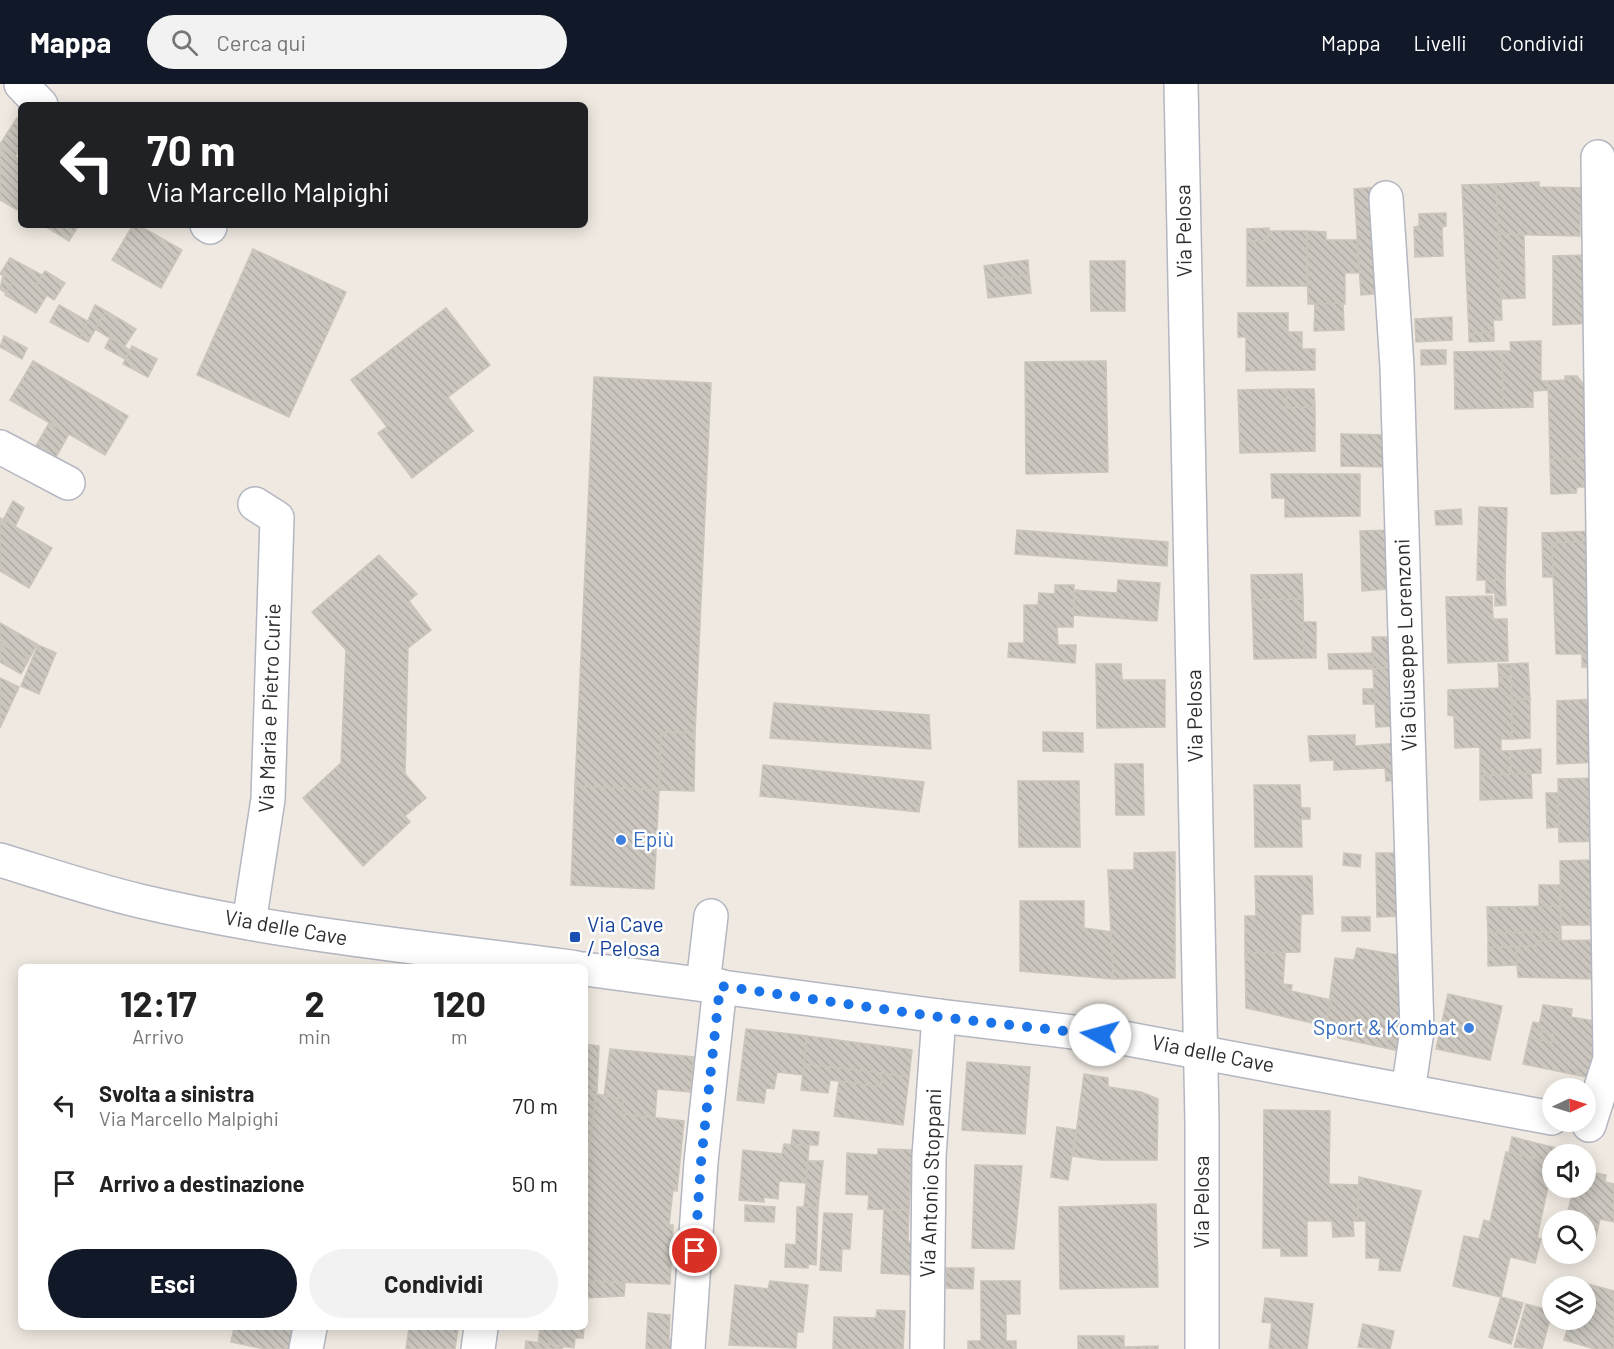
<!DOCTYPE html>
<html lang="it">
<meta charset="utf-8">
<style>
:root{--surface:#fff;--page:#f2f2f2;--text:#222;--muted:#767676;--accent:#111827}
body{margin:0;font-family:Barlow,sans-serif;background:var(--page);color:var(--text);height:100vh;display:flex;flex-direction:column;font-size:22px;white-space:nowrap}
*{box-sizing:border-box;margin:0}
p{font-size:20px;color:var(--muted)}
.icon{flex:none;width:33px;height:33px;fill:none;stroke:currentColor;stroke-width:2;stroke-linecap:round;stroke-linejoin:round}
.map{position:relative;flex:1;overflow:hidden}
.side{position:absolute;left:18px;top:880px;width:570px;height:366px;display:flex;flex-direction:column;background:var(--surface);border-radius:9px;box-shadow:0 3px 15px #0003}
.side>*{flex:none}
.guide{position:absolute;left:18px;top:18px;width:570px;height:126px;border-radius:9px;box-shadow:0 3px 15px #0003;background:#202124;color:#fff;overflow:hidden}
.needle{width:39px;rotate:86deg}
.controls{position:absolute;left:1542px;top:994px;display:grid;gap:12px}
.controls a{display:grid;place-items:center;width:54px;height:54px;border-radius:50%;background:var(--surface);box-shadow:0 3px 15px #0003;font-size:30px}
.pin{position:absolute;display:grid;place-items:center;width:51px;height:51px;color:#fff;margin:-26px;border:3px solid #fff;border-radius:50%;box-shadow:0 2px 6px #0007}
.me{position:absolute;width:66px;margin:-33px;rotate:277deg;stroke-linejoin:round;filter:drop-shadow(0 0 4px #0008)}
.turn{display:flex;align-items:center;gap:21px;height:126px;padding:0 30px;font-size:27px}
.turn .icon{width:78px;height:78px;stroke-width:2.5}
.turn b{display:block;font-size:42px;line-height:51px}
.eta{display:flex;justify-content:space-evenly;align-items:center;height:102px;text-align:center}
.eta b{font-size:36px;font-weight:700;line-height:42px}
.cta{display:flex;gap:12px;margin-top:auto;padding:12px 30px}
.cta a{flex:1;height:69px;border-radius:36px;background:var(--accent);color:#fff;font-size:24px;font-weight:700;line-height:69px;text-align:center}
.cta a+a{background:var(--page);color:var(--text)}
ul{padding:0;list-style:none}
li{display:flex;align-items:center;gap:18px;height:78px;padding:0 30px}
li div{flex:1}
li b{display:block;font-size:22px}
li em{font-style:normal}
header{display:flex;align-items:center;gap:36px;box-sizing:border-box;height:84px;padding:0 30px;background:var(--accent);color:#fff}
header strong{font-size:28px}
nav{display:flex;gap:33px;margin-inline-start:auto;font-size:21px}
.search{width:420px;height:54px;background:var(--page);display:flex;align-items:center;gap:15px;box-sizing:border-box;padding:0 21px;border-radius:33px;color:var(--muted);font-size:22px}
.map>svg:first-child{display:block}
.building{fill:url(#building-back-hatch);stroke:#cbc5ba;stroke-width:1.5}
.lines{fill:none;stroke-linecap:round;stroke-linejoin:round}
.minor-casing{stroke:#b4b7c1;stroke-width:36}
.minor{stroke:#fff;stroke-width:33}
.route{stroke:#1a73e8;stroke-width:10;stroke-dasharray:0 18}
.shop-dot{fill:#3f7fe0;stroke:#fff;stroke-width:2}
.transit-dot{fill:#1a4fb4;stroke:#fff;stroke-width:2}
.labels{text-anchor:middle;stroke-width:5;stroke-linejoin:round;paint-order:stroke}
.street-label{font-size:21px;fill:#2e2e2e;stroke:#fff}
.shop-label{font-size:21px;fill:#366cbe;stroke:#fff;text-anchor:start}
.transit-label{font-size:21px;fill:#164399;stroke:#fff;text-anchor:start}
</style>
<header>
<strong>Mappa</strong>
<div class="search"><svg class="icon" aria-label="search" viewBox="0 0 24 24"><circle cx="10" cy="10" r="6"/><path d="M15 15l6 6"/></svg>Cerca qui</div>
<nav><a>Mappa</a><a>Livelli</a><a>Condividi</a></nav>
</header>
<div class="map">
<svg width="1614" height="1265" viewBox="0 0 1614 1265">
<defs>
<pattern id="building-back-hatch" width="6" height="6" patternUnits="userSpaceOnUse" patternTransform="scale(1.5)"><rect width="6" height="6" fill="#cbc7bf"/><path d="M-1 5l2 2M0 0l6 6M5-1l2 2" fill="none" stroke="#afaba4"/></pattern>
</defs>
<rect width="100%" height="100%" fill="#efe9e1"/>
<!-- building -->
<g class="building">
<polygon points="17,34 21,36 21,64 15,73 0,64 0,60"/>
<polygon points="0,64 21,76 21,128 0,116"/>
<polygon points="1539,98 1539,103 1586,104 1587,130 1580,130 1580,152 1498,150 1496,100"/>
<polygon points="1496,100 1502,236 1493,236 1494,248 1469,250 1462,101"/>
<polygon points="1379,103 1387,209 1361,211 1354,105"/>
<polygon points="1446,129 1446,142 1442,143 1443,172 1415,173 1414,143 1419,142 1419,130"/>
<polygon points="43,141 79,141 69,157"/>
<polygon points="133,141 138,141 182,166 161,204 112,176"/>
<polygon points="1269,144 1268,157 1247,157 1247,145"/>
<polygon points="1268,147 1307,147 1307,202 1247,202 1247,157 1268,157"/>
<polygon points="1307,147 1326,148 1326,156 1357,156 1359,189 1345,189 1345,220 1308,220"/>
<polygon points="1498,150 1524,151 1525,214 1501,215"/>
<polygon points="253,165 346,208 289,333 197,291"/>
<polygon points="1586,171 1594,239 1553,241 1553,172"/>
<polygon points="10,174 42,191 35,203 47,211 36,229 5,211 13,197 0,190"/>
<polygon points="1028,176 1029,191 986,196 984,182"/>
<polygon points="1090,177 1125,177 1125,227 1091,227"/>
<polygon points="45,187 65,199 54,216 35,203"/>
<polygon points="1029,191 1031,209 988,214 986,196"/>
<polygon points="3,192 13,197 6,209 0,205"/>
<polygon points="1343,219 1344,246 1314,247 1315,220"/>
<polygon points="59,221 89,238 80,254 50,238"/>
<polygon points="95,221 106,227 88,258 80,254"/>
<polygon points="446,224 490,281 448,313 473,347 412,394 378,349 387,343 351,296"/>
<polygon points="106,227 136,245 124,263 95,245"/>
<polygon points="1238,229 1288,229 1288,248 1302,248 1302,265 1315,265 1315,286 1246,287 1246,253 1238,253"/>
<polygon points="1452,233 1452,256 1416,258 1415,235"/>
<polygon points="1494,248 1494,257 1469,258 1469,250"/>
<polygon points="4,252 27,264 22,275 0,263"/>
<polygon points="110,254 130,266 125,275 105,264"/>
<polygon points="1541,257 1541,297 1548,297 1548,306 1533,307 1533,323 1503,324 1502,267 1511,267 1510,258"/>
<polygon points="132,262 157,275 148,293 123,280"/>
<polygon points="1421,266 1446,266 1446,280 1421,281"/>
<polygon points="1502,267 1503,324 1455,325 1454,268"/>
<polygon points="33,277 128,332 105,371 10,316"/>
<polygon points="1106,277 1108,388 1026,390 1025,278"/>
<polygon points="1565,292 1577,292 1585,302 1585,358 1590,358 1591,374 1550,375 1548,297 1565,296"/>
<polygon points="594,293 711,299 695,649 661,648 659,706 575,702"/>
<polygon points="1287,305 1314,305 1315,323 1286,324"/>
<polygon points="1287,305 1286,324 1315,323 1315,367 1240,369 1238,306"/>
<polygon points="49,339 69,350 56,373 36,362"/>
<polygon points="1341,350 1391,351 1390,383 1341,382"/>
<polygon points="1591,374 1591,403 1577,403 1576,409 1551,410 1550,375"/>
<polygon points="1271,390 1360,390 1360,432 1285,433 1285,414 1272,414"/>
<polygon points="13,417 24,424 15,443 3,436"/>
<polygon points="1479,423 1507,424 1505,496 1477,496"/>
<polygon points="1461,425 1462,440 1436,441 1435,427"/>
<polygon points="0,434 52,464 29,504 0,487"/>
<polygon points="1017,446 1168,458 1167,482 1015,470"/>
<polygon points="1395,446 1397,509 1387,510 1388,505 1362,507 1360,447"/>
<polygon points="1596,447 1596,457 1552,459 1553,493 1543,493 1542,449"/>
<polygon points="1596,457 1597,583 1582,583 1582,570 1556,570 1552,459"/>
<polygon points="379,471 417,510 409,517 431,546 408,564 405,690 426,714 405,732 410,738 363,782 303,714 341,679 346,566 312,528"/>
<polygon points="1302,490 1303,515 1252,516 1251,491"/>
<polygon points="1118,496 1160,499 1157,537 1073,531 1075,506 1117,509"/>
<polygon points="1486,496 1505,496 1506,521 1495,522 1495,509 1486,509"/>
<polygon points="1055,501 1074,501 1073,543 1057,543 1058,561 1076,561 1075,579 1008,573 1009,559 1024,559 1024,521 1038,521 1039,509 1055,510"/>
<polygon points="1492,512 1493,535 1507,535 1508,577 1448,579 1446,513"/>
<polygon points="1303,515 1304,574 1254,575 1252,516"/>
<polygon points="1303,538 1316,538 1316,574 1304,574"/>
<polygon points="0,539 37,560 28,577 0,559"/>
<polygon points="1372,553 1396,553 1397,583 1373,585"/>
<polygon points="0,559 28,577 21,590 0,578"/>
<polygon points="38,561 56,569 39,610 21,602"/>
<polygon points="1373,569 1373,585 1329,585 1328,570"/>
<polygon points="1528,579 1530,615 1512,616 1511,580"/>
<polygon points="1096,580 1121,580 1122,596 1165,596 1165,643 1097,644"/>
<polygon points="1498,580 1511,580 1511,592 1499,593"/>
<polygon points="1397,583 1398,642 1376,643 1373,585"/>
<polygon points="1511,592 1512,655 1501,655 1501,667 1510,667 1511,690 1480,692 1480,663 1455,664 1454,632 1448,631 1448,606 1499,604 1499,593"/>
<polygon points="0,594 19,603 0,644"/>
<polygon points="1363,605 1374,605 1375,620 1363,620"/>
<polygon points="1530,615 1530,654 1512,655 1512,616"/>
<polygon points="1597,615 1599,678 1557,680 1557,617"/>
<polygon points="774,619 929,631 931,665 770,654"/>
<polygon points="661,648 695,649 694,707 659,706"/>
<polygon points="1043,648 1083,649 1083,668 1043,667"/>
<polygon points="1355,651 1355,662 1402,659 1403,696 1386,697 1385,684 1334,686 1334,676 1310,677 1308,652"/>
<polygon points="1541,665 1541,689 1511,690 1510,667"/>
<polygon points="1115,680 1143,680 1144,731 1116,731"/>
<polygon points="763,681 924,698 919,728 760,712"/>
<polygon points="1531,689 1532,714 1480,716 1480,692"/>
<polygon points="1598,694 1601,757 1559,758 1558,695"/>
<polygon points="1018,697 1079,697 1080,763 1019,763"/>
<polygon points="1254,701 1300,701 1301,724 1310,724 1310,735 1301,735 1302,763 1255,763"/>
<polygon points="575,702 659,706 654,805 571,801"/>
<polygon points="1546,709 1558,709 1559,743 1547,744"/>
<polygon points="1175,768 1175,894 1113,895 1108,786 1134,786 1134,769"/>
<polygon points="1344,769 1361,771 1360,783 1343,781"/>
<polygon points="1376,769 1400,769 1401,832 1377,833"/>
<polygon points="1591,776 1591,798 1601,797 1601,826 1590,826 1590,841 1561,841 1560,777"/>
<polygon points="1255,792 1312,792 1313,830 1301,830 1300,868 1245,869 1245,832 1256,832"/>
<polygon points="1539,801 1560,801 1560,822 1539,823"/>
<polygon points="1020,817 1084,817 1084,844 1111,848 1113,895 1020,887"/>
<polygon points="1560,822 1561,848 1488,849 1487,823"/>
<rect x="1342" y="833" width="28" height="14"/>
<polygon points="1561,848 1561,857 1536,857 1536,862 1488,863 1488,849"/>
<polygon points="1601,856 1595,895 1518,893 1516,863 1536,862 1536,857"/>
<polygon points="1488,863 1516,863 1517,881 1488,882"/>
<polygon points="1357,864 1399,871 1396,898 1410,901 1412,960 1326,942 1335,874 1354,876"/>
<polygon points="1245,869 1285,869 1283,900 1292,901 1291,907 1331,916 1326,942 1246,924"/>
<polygon points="1448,910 1502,922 1490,976 1436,965"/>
<polygon points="1543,921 1572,925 1571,933 1600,938 1587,993 1523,980 1529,954 1552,958 1553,950 1538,947"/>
<polygon points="1533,938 1539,939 1538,947 1553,950 1552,958 1529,954"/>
<polygon points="1339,944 1412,960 1404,968 1338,954"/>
<polygon points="746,945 807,952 803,991 777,988 774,1005 766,1004 764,1019 737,1016"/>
<polygon points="807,952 912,966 909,993 804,980"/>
<polygon points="585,960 599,962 597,1006 585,1006"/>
<polygon points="610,965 694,973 690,1008 657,1005 655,1034 622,1030 623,1015 604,1012"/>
<polygon points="967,978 1030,983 1025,1050 962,1046"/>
<polygon points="804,980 882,989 881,1003 830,996 828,1009 801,1006"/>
<polygon points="882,989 909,993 903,1041 834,1032 839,997 881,1003"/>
<polygon points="1084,990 1108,994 1108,1003 1141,1008 1158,1015 1157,1076 1101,1076 1073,1072"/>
<polygon points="585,1006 597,1006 585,1098"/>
<polygon points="596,1010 623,1015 622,1030 684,1037 677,1107 673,1106 669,1141 673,1141 670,1200 585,1197 585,1098"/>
<polygon points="1264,1026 1330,1027 1329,1100 1358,1101 1358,1137 1353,1137 1354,1152 1333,1153 1332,1137 1307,1137 1307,1172 1281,1172 1281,1164 1263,1164"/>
<polygon points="1057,1043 1076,1046 1068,1096 1051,1093"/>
<polygon points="793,1046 819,1048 818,1061 791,1061"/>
<polygon points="1512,1053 1556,1064 1552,1078 1509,1068"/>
<polygon points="784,1060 809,1062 806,1099 779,1097 778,1115 764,1113 764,1118 739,1116 743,1066 782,1070"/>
<polygon points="878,1065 912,1066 909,1126 868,1125 869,1111 846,1110 847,1069 878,1071"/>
<polygon points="1506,1068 1552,1078 1552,1084 1537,1154 1541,1155 1535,1179 1510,1173 1501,1213 1453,1202 1464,1152 1479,1155 1484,1136 1490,1138"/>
<polygon points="808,1077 823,1077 818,1123 804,1123"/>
<polygon points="975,1081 1022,1082 1014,1165 972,1164"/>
<polygon points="1586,1087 1606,1091 1605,1098 1614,1100 1614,1138 1600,1135 1594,1161 1586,1159 1586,1137 1566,1137 1573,1104 1586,1104"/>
<polygon points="1359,1093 1421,1107 1400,1187 1379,1186 1380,1174 1366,1174 1366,1137 1358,1137"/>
<polygon points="1156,1120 1158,1203 1060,1205 1059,1123"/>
<polygon points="745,1121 775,1123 774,1138 745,1137"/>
<polygon points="797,1123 818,1123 816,1181 808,1180 808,1184 785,1183 786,1160 796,1161"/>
<polygon points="884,1126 909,1126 908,1158 916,1159 915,1191 881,1189"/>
<polygon points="824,1129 852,1130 850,1165 842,1165 841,1187 820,1186"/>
<polygon points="946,1184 974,1184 973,1205 946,1204"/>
<polygon points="585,1197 625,1199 624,1212 585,1214"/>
<polygon points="770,1197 808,1201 803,1248 797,1248 796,1264 729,1261 735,1201 768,1205"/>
<polygon points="981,1197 1020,1197 1020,1230 1006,1230 1006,1257 1016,1257 1016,1265 968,1265 968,1257 981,1257"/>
<polygon points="1580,1198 1614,1207 1614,1265 1595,1265 1564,1256 1570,1236 1586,1236 1586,1203 1579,1203"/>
<polygon points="1501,1213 1523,1219 1511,1260 1489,1253"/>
<polygon points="1265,1214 1313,1220 1307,1265 1269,1265 1272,1239 1262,1238"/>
<polygon points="1526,1220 1552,1227 1542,1265 1514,1263"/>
<polygon points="877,1226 905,1227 903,1265 833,1265 834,1233 876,1234"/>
<polygon points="648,1229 670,1231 669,1256 677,1256 676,1265 646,1265"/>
<polygon points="1363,1240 1394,1247 1390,1265 1358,1263"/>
<polygon points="234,1244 294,1244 289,1265 265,1265 231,1258"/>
<polygon points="409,1244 458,1244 455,1265 406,1265"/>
<polygon points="540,1244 584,1244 583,1254 575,1254 574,1264 538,1259"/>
<polygon points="1078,1252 1124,1252 1124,1263 1158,1262 1158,1265 1078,1265"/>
<polygon points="526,1257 563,1262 562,1265 525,1265"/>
</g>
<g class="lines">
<!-- minor casing -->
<g class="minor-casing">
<g id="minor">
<polyline points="21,0 41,21"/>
<polyline points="1181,0 1202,1038 1202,1265"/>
<polyline points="1386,114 1397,283 1417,947 1408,1007"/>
<polyline points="207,141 210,143"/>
<polyline points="0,363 68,399"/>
<path d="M0,776c46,14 93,30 140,41 144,34 291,47 437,67"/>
<polyline points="249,839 268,715 277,434 255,420"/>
<polyline points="585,885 939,932 1123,954 1552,1034"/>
<polyline points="703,900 711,832"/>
<polyline points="1589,1041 1610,975 1598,73"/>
<polyline points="306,1265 310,1244"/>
<polyline points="478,1265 481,1244"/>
<polyline points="688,1265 701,1078 720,902"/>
<polyline points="927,1265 929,1072 939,932"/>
</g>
</g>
<!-- minor -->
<use href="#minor" class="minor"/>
</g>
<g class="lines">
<!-- route -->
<polyline class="route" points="695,1167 701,1078 720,902 939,933 1100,951"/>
</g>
<!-- markers -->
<g class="shop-dot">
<circle cx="621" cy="756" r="6"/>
<circle cx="1469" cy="944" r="6"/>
</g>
<rect class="transit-dot" x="569" y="847" width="12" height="12" rx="3"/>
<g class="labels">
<!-- street labels -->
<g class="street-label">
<text transform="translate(1184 147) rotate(-91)" y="7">Via Pelosa</text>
<text transform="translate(1406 561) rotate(-92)" y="7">Via Giuseppe Lorenzoni</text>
<text transform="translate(270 624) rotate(-88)" y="7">Via Maria e Pietro Curie</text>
<text transform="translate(1195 632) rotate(-91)" y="7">Via Pelosa</text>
<text transform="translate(286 844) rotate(10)" y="7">Via delle Cave</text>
<text transform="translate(1213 970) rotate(11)" y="7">Via delle Cave</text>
<text transform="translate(931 1099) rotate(-88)" y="7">Via Antonio Stoppani</text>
<text transform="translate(1202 1118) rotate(-90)" y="7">Via Pelosa</text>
</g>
<!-- shop labels -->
<g class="shop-label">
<text x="633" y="763">Epiù</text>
<text x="1457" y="951" text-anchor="end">Sport &amp; Kombat</text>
</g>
<!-- transit labels -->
<g class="transit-label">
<text x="587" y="848">Via Cave<tspan x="587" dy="24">/ Pelosa</tspan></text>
</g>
</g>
</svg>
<div class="controls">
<a><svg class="needle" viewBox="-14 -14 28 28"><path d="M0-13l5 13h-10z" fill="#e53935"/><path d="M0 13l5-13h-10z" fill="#767676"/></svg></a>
<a><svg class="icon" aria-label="sound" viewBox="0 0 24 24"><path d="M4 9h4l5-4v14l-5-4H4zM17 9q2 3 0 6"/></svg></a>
<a><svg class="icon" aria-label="search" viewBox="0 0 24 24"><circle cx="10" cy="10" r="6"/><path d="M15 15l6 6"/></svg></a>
<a><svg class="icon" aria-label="layers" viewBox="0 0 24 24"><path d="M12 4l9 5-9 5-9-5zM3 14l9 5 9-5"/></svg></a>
</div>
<div class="pin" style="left:695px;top:1167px;background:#d93025"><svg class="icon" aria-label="arrive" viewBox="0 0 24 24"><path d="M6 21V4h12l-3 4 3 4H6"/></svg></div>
<svg class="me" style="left:1100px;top:951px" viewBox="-20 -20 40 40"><circle r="19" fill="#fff"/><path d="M0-13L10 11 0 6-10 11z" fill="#1a73e8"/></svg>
<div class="guide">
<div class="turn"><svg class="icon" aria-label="left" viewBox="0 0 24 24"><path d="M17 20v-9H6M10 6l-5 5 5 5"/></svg><div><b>70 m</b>Via Marcello Malpighi</div></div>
</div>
<section class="side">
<div class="eta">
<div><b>12:17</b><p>Arrivo</p></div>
<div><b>2</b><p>min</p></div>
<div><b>120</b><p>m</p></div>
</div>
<ul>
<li><svg class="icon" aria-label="left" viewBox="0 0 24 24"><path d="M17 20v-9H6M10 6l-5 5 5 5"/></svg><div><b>Svolta a sinistra</b><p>Via Marcello Malpighi</p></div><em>70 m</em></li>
<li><svg class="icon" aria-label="arrive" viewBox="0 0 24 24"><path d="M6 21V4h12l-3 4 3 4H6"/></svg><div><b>Arrivo a destinazione</b></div><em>50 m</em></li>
</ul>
<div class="cta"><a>Esci</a><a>Condividi</a></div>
</section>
</div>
